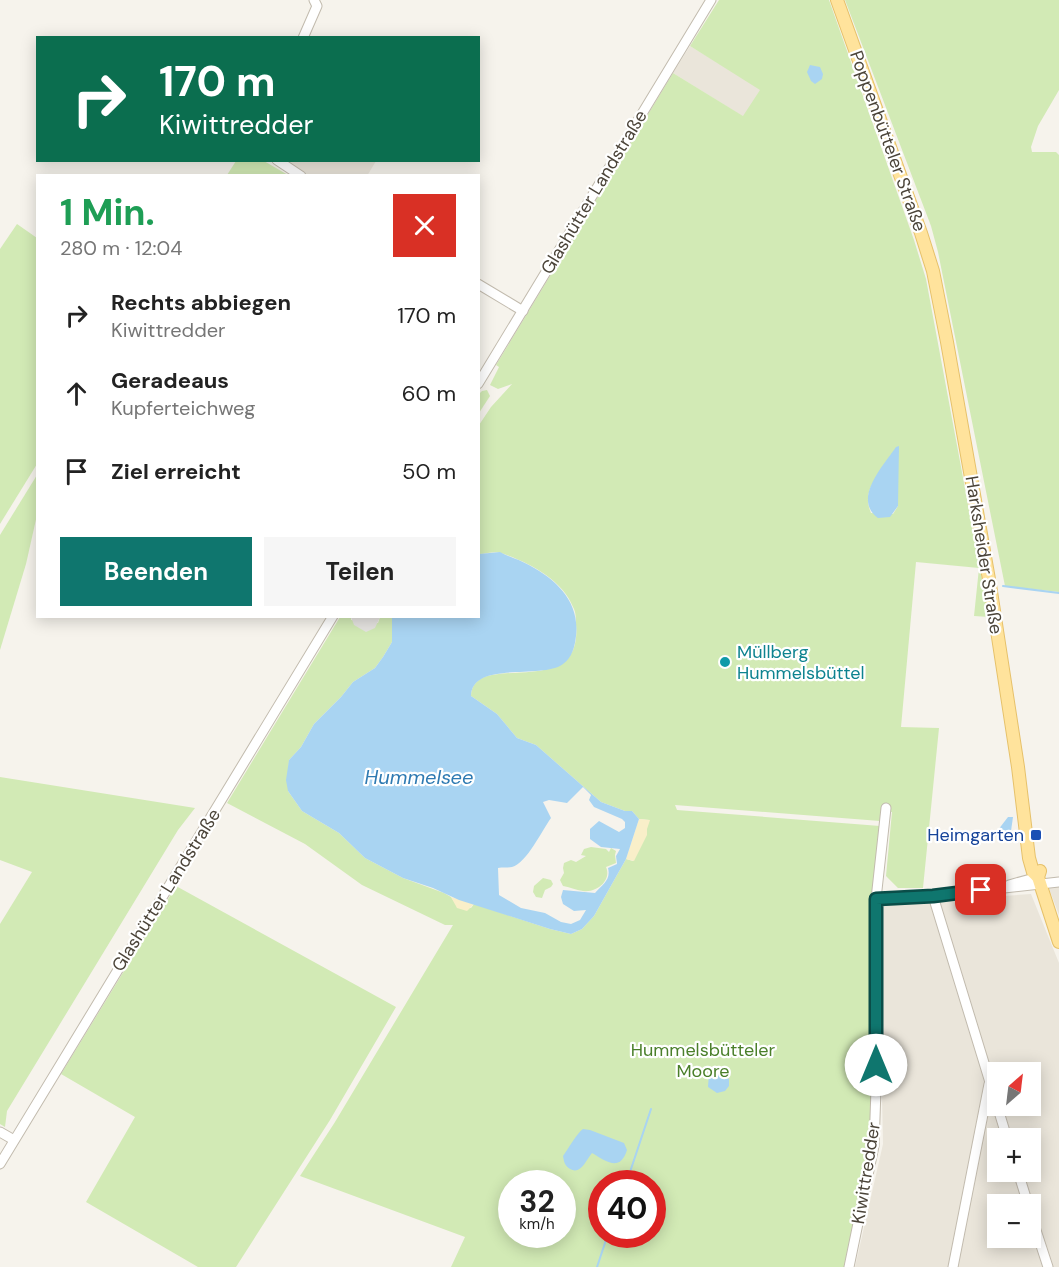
<!DOCTYPE html>
<html lang="de">
<meta charset="utf-8">
<style>
:root{--surface:#fff;--page:#f6f6f6;--text:#222;--muted:#767676;--accent:#0f766e}
body{margin:0;font-family:"DM Sans",sans-serif;background:var(--page);color:var(--text);height:100vh;display:flex;flex-direction:column;font-size:22px;white-space:nowrap}
*{box-sizing:border-box;margin:0}
p{font-size:20px;color:var(--muted)}
.icon{flex:none;width:33px;height:33px;fill:none;stroke:currentColor;stroke-width:2;stroke-linecap:round;stroke-linejoin:round}
.map{position:relative;flex:1;overflow:hidden}
.side{position:absolute;left:36px;top:174px;width:444px;height:444px;display:flex;flex-direction:column;background:var(--surface);border-radius:0px;box-shadow:0 3px 15px #0003}
.side>*{flex:none}
.hud{position:absolute;left:36px;top:36px;width:444px;height:126px;border-radius:0px;box-shadow:0 3px 15px #0003;background:#0b6e4f;color:#fff;overflow:hidden}
.needle{width:39px;rotate:28deg}
.fabs{position:absolute;left:987px;top:1062px;display:grid;gap:12px}
.fabs a{display:grid;place-items:center;width:54px;height:54px;border-radius:0px;background:var(--surface);box-shadow:0 3px 15px #0003;font-size:30px}
.speed{position:absolute;left:498px;top:1170px;display:flex;gap:12px;font-size:30px;font-weight:700;text-align:center}
.speed>*{display:grid;place-content:center;width:78px;height:78px;border-radius:50%;background:var(--surface);box-shadow:0 3px 15px #0003;line-height:1}
.speed small{font-size:15px;font-weight:400}
.speed .limit{border:9px solid #d22;background:#fff;color:#111}
.pin{position:absolute;display:grid;place-items:center;width:51px;height:51px;color:#fff;margin:-26px;border-radius:12px;box-shadow:0 3px 9px #0006}
.me{position:absolute;width:66px;margin:-33px;rotate:0deg;stroke-linejoin:round;filter:drop-shadow(0 0 4px #0008)}
.turn{display:flex;align-items:center;gap:21px;height:126px;padding:0 24px;font-size:27px}
.turn .icon{width:78px;height:78px;stroke-width:2.5}
.turn b{display:block;font-size:42px;line-height:51px}
.round{display:grid;place-items:center;flex:none;width:63px;height:63px;border-radius:0px;background:var(--page)}
.headline{display:flex;align-items:center;justify-content:space-between;height:102px;padding:0 24px}
h1{font-size:36px;font-weight:700;line-height:45px;color:#1e9e55}
.button{display:flex;gap:12px;margin-top:auto;padding:12px 24px}
.button a{flex:1;height:69px;border-radius:0px;background:var(--accent);color:#fff;font-size:24px;font-weight:700;line-height:69px;text-align:center}
.button a+a{background:var(--page);color:var(--text)}
ul{padding:0;list-style:none}
li{display:flex;align-items:center;gap:18px;height:78px;padding:0 24px}
li div{flex:1}
li b{display:block;font-size:22px}
li em{font-style:normal}
.map>svg:first-child{display:block}
.residential{fill:#eae5da;fill-rule:evenodd}
.green{fill:#d2eab5;fill-rule:evenodd}
.sand{fill:#f9efc9}
.parking{fill:#e5e3e0}
.water{fill:#a9d4f2;fill-rule:evenodd}
.lines{fill:none;stroke-linecap:round;stroke-linejoin:round}
.stream{stroke:#a9d4f2;stroke-width:2}
.minor-casing{stroke:#c2bbae;stroke-width:11}
.major-casing{stroke:#e6c16a;stroke-width:14}
.minor{stroke:#fff;stroke-width:9}
.major{stroke:#ffe39c;stroke-width:12}
.route-casing{stroke:#0a4d48;stroke-width:15}
.route{stroke:#0f766e;stroke-width:10}
.culture-dot{fill:#0f9aa8;stroke:#fff;stroke-width:2}
.transit-dot{fill:#1a4fb4;stroke:#fff;stroke-width:2}
.labels{text-anchor:middle;stroke-width:4.5;stroke-linejoin:round;paint-order:stroke}
.street-label{font-size:18px;fill:#4b4439;stroke:#fff}
.culture-label{font-size:18px;fill:#0d838f;stroke:#fff;text-anchor:start}
.transit-label{font-size:18px;fill:#164399;stroke:#fff;text-anchor:end}
.park-label{font-size:18px;fill:#4a7f2a;stroke:#fff}
.water-label{font-size:20px;font-style:italic;fill:#2e7ab2;stroke:#fff}
</style>
<div class="map">
<svg width="1059" height="1267" viewBox="0 0 1059 1267">
<rect width="100%" height="100%" fill="#f6f3ec"/>
<!-- residential -->
<g class="residential">
<polygon points="690,46 761,89 744,117 673,73"/>
<polygon points="282,161 376,161 367,176 308,175"/>
<polygon points="1059,885 1059,915 1048,886"/>
<path d="M1031,894l28,69v304h-204l28,-123 -5,-239zM998,1072h32v34h-32zM998,1138h32v34h-32zM998,1204h32v34h-32z"/>
</g>
<!-- green -->
<g class="green">
<path d="M719,0h110l85,240 12,39 63,338 -15,-1 5,-48 -63,-6 -15,165 38,1 -16,160h-25l-12,-12 6,-64h-11l-1,9 -205,-16 2,5 203,16 -10,319 -26,122h-393l14,-30 -165,-61 35,-54 118,-197h-8l-83,-40 -57,-41 -78,-41 113,-186h11v3l27,3 2,-6h12v25l-9,15 -8,11 -22,14 -12,15 -27,27 -13,23 -12,13 -1,31 14,20 37,22 26,25 38,20 41,15 7,4 4,6 16,5 3,-4 76,25 21,5 11,-5 12,-13 32,-57 7,2 16,-41 -10,-1 -7,-8h-7l-24,-9 -65,-57 -19,-7 -20,-24 -26,-18c2,-41 80,-6 101,-44 4,-7 5,-19 4,-27 0,-6 0,-13 -3,-18 -11,-28 -45,-45 -72,-54 -6,-2 -15,1 -22,1v-129l12,-18 21,-23 -14,5 -8,-4 9,-18 -3,-2 177,-292 70,43 17,-26 -70,-44zM875,480l22,10 1,16 -5,8 -22,-1c-5,-12 -4,-22 4,-33zM512,1184h50v50h-50zM602,1184h50v50h-50z"/>
<polygon points="845,0 1059,0 1059,90 1038,126 1031,147 1032,152 1056,152 1059,155 1059,592 1005,586 938,252 931,226"/>
<polygon points="236,161 264,161 288,175 227,175"/>
<polygon points="17,224 37,238 37,464 0,524 0,249"/>
<polygon points="487,390 490,396 479,413 479,394 482,391"/>
<polygon points="37,475 37,515 26,564 0,650 0,535"/>
<polygon points="0,777 195,808 178,830 7,1111 5,1127 0,1124 0,924 32,872 0,860"/>
<path d="M591,847l15,2 3,3 2,-4 5,3 -1,4 1,8 -10,4c6,13 -9,26 -23,24 -7,-1 -14,-4 -20,-5l-3,-6 4,-7 -1,-5 1,-5 7,-3 5,2 10,-6 -5,-1 3,-6z"/>
<polygon points="543,878 551,880 553,884 551,887 545,890 542,898 536,897 533,892 534,886"/>
<polygon points="176,886 396,1007 330,1120 236,1267 198,1267 86,1202 135,1117 61,1074"/>
</g>
<!-- sand -->
<g class="sand">
<polygon points="639,819 650,820 647,829 647,835 634,861 626,859"/>
<polygon points="451,897 474,904 467,911 457,908"/>
</g>
<!-- parking -->
<polygon class="parking" points="351,617 351,616 380,617 375,628 366,632 354,625"/>
<!-- water -->
<g class="water">
<polygon points="810,65 820,67 823,74 822,79 815,84 811,81 807,72"/>
<path d="M899,446l-1,60 -8,11 -12,1c-26,-19 5,-52 18,-71z"/>
<path d="M500,552c9,5 20,8 29,13 28,15 51,37 47,71 -1,10 -4,22 -13,28 -21,16 -91,-4 -92,32l26,18 20,24 19,7 65,57 24,9h7l7,8 -13,40 -32,57 -12,13 -11,5 -21,-5 -91,-29 -26,-12 -30,-10 -38,-20 -26,-25 -37,-22 -14,-20 -2,-11 3,-20 12,-13 13,-23 27,-27 12,-15 22,-14 8,-11 9,-15v-25l86,-1 1,-62zM583,787l8,8 -2,5 5,7 28,12 3,3v6l-6,4 -20,-11 -9,8v10l11,8 19,2 -4,7 1,8 -9,4c3,12 -5,16 -13,25l-32,-3 -2,7 2,7 11,7 12,-1 -6,10 -9,4 -10,-2 -16,-9 -24,-5 -22,-13 -1,-27c4,-1 10,0 14,-1 15,-4 30,-37 39,-49l-8,-16 6,-2 18,3z"/>
<polygon points="1008,817 1013,817 1011,831 999,837 996,836 998,830"/>
<polygon points="715,1071 729,1079 729,1086 725,1091 717,1093 708,1087 709,1073"/>
<path d="M583,1129l7,1 34,13 3,7c-7,22 -20,12 -35,3 -6,7 -11,22 -22,16 -6,-4 -6,-8 -7,-13 5,-7 14,-23 20,-27z"/>
</g>
<g class="lines">
<!-- stream -->
<g class="stream">
<polyline points="1003,586 1059,593"/>
<polyline points="626,1184 651,1109"/>
<polyline points="597,1267 608,1234"/>
</g>
<!-- minor casing -->
<g class="minor-casing">
<g id="minor">
<polyline points="303,38 317,6 314,0"/>
<polyline points="277,160 301,176"/>
<polyline points="478,284 523,311"/>
<polyline points="478,384 711,0"/>
<polyline points="1009,885 1038,877"/>
<polyline points="933,896 1007,1138"/>
<polyline points="876,899 933,896 1059,882"/>
<polyline points="0,1132 14,1140"/>
<polyline points="0,1164 333,616"/>
<polyline points="1018,1172 1028,1204"/>
<polyline points="1030,1212 1048,1267"/>
<polyline points="849,1267 874,1146 876,1089 876,899 886,808"/>
<polyline points="953,1267 989,1084"/>
</g>
</g>
<!-- major casing -->
<g class="major-casing">
<g id="major">
<polyline points="837,0 921,233 933,271 947,342 990,585 1018,767 1029,858 1033,872 1038,877"/>
<polyline points="1040,871 1038,877 1059,942"/>
</g>
</g>
<!-- minor -->
<use href="#minor" class="minor"/>
<!-- major -->
<use href="#major" class="major"/>
</g>
<g class="lines">
<!-- route casing -->
<g class="route-casing">
<polyline id="route" points="876,1065 876,899 933,896 981,890"/>
</g>
<!-- route -->
<use href="#route" class="route"/>
</g>
<!-- markers -->
<circle class="culture-dot" cx="725" cy="662" r="6"/>
<rect class="transit-dot" x="1030" y="829" width="12" height="12" rx="3"/>
<g class="labels">
<!-- street labels -->
<g class="street-label">
<text transform="translate(888 141) rotate(70)" y="6">Poppenbütteler Straße</text>
<text transform="translate(594 192) rotate(-59)" y="6">Glashütter Landstraße</text>
<text transform="translate(984 555) rotate(81)" y="6">Harksheider Straße</text>
<text transform="translate(166 890) rotate(-58)" y="6">Glashütter Landstraße</text>
<text transform="translate(866 1173) rotate(-81)" y="6">Kiwittredder</text>
</g>
<!-- culture labels -->
<g class="culture-label">
<text x="737" y="658">Müllberg<tspan x="737" dy="21">Hummelsbüttel</tspan></text>
</g>
<!-- transit labels -->
<g class="transit-label">
<text x="1024" y="841">Heimgarten</text>
</g>
<!-- park labels -->
<g class="park-label">
<text x="703" y="1056">Hummelsbütteler<tspan x="703" dy="21">Moore</tspan></text>
</g>
<!-- water labels -->
<g class="water-label">
<text x="419" y="784">Hummelsee</text>
</g>
</g>
</svg>
<div class="fabs">
<a><svg class="needle" viewBox="-14 -14 28 28"><path d="M0-13l5 13h-10z" fill="#e53935"/><path d="M0 13l5-13h-10z" fill="#767676"/></svg></a>
<a>+</a>
<a>−</a>
</div>
<div class="speed"><div>32<small>km/h</small></div><div class="limit">40</div></div>
<div class="pin" style="left:981px;top:890px;background:#d93025"><svg class="icon" aria-label="arrive" viewBox="0 0 24 24"><path d="M6 21V4h12l-3 4 3 4H6"/></svg></div>
<svg class="me" style="left:876px;top:1065px" viewBox="-20 -20 40 40"><circle r="19" fill="#fff"/><path d="M0-13L10 11 0 6-10 11z" fill="#0f766e"/></svg>
<div class="hud">
<div class="turn"><svg class="icon" aria-label="right" viewBox="0 0 24 24"><path d="M7 20v-9h11M14 6l5 5-5 5"/></svg><div><b>170 m</b>Kiwittredder</div></div>
</div>
<section class="side">
<div class="headline"><div><h1>1 Min.</h1><p>280 m · 12:04</p></div><a class="round" style="background:#d93025;color:#fff"><svg class="icon" aria-label="close" viewBox="0 0 24 24"><path d="M6 6l12 12M18 6L6 18"/></svg></a></div>
<ul>
<li><svg class="icon" aria-label="right" viewBox="0 0 24 24"><path d="M7 20v-9h11M14 6l5 5-5 5"/></svg><div><b>Rechts abbiegen</b><p>Kiwittredder</p></div><em>170 m</em></li>
<li><svg class="icon" aria-label="ahead" viewBox="0 0 24 24"><path d="M12 20V5M6 11l6-6 6 6"/></svg><div><b>Geradeaus</b><p>Kupferteichweg</p></div><em>60 m</em></li>
<li><svg class="icon" aria-label="arrive" viewBox="0 0 24 24"><path d="M6 21V4h12l-3 4 3 4H6"/></svg><div><b>Ziel erreicht</b></div><em>50 m</em></li>
</ul>
<div class="button"><a>Beenden</a><a>Teilen</a></div>
</section>
</div>
